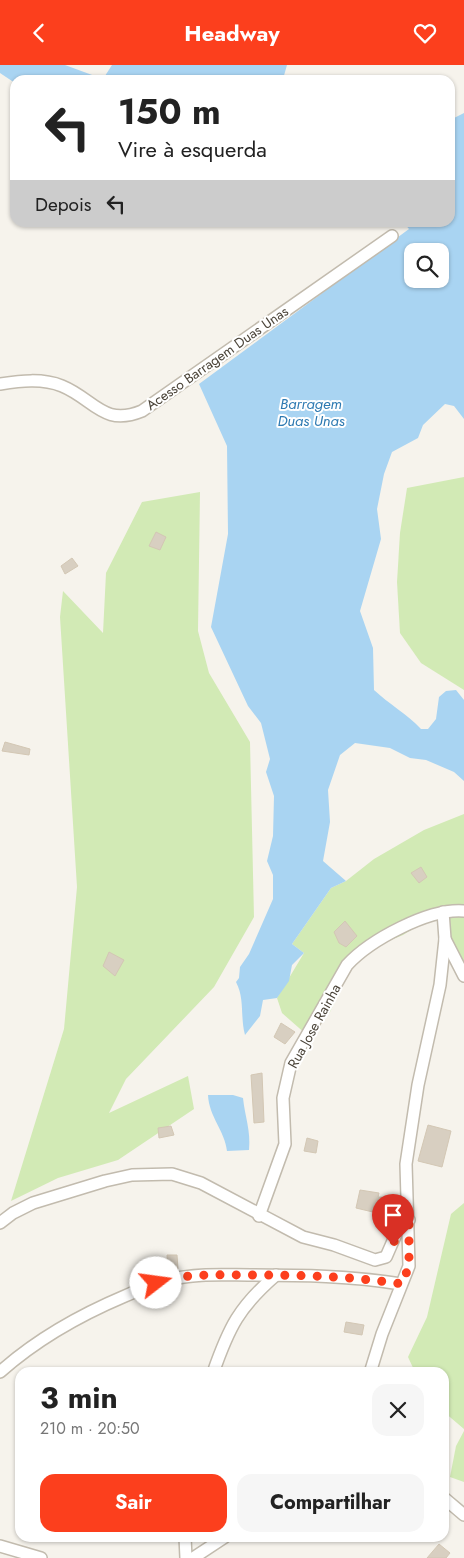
<!DOCTYPE html>
<html lang="pt">
<meta charset="utf-8">
<style>
:root{--surface:#fff;--page:#f6f6f6;--text:#222;--muted:#767676;--accent:#fc3f1d}
body{margin:0;font-family:Jost,sans-serif;background:var(--page);color:var(--text);height:100vh;display:flex;flex-direction:column;font-size:19px;white-space:nowrap}
*{box-sizing:border-box;margin:0}
p{font-size:16px;color:var(--muted)}
.icon{flex:none;width:28px;height:28px;fill:none;stroke:currentColor;stroke-width:2;stroke-linecap:round;stroke-linejoin:round}
.map{position:relative;flex:1;overflow:hidden}
.panel{position:absolute;left:15px;top:1302px;width:434px;height:175px;display:flex;flex-direction:column;background:var(--surface);border-radius:15px;box-shadow:0 1px 4px #0004}
.panel>*{flex:none}
.guide{position:absolute;left:10px;top:10px;width:445px;height:152px;border-radius:15px;box-shadow:0 1px 4px #0004;background:#fff;color:var(--text);overflow:hidden}
.tools{position:absolute;left:404px;top:178px;display:grid;gap:10px}
.tools a{display:grid;place-items:center;width:45px;height:45px;border-radius:10px;background:var(--surface);box-shadow:0 1px 4px #0004;font-size:25px}
.pin{position:absolute;display:grid;place-items:center;width:42px;height:42px;color:#fff;margin:-51px -21px;border-radius:50% 50% 50% 0;rotate:-45deg;box-shadow:0 0 5px #0007}
.pin .icon{rotate:45deg}
.me{position:absolute;width:55px;margin:-28px;rotate:75deg;stroke-linejoin:round;filter:drop-shadow(0 0 4px #0008)}
.turn{display:flex;align-items:center;gap:18px;height:105px;padding:0 25px;font-size:22px}
.turn .icon{width:65px;height:65px;stroke-width:2.5}
.turn b{display:block;font-size:35px;line-height:42px}
.then{display:flex;align-items:center;height:48px;padding:0 25px;background:#0003;gap:10px;font-size:19px}
.round{display:grid;place-items:center;flex:none;width:52px;height:52px;border-radius:15px;background:var(--page)}
.headline{display:flex;align-items:center;justify-content:space-between;height:85px;padding:0 25px}
h1{font-size:30px;font-weight:700;line-height:38px}
.primary-button{display:flex;gap:10px;margin-top:auto;padding:10px 25px}
.primary-button a{flex:1;height:58px;border-radius:15px;background:var(--accent);color:#fff;font-size:20px;font-weight:700;line-height:58px;text-align:center}
.primary-button a+a{background:var(--page);color:var(--text)}
header{display:flex;justify-content:space-between;align-items:center;height:65px;padding:0 25px;background:var(--accent);color:#fff;font-size:22px;font-weight:700}
.map>svg:first-child{display:block}
.green{fill:#d2eab5}
.water{fill:#a9d4f2;fill-rule:evenodd}
.building{fill:#d8cfc1;stroke:#d3c7b4}
.lines{fill:none;stroke-linecap:round;stroke-linejoin:round}
.street-casing{stroke:#c2bbae;stroke-width:14}
.street{stroke:#fff;stroke-width:11}
.route{stroke:#fc3f1d;stroke-width:9;stroke-dasharray:0 16.2}
.labels{text-anchor:middle;stroke-width:4;stroke-linejoin:round;paint-order:stroke}
.street-label{font-size:14px;fill:#4b4439;stroke:#fff}
.water-label{font-size:15px;font-style:italic;fill:#2e7ab2;stroke:#fff}
</style>
<header><svg class="icon" aria-label="back" viewBox="0 0 24 24"><path d="M15 5l-7 7 7 7"/></svg>Headway<svg class="icon" aria-label="heart" viewBox="0 0 24 24"><path d="M12 20l-8-8c-3-5 5-10 8-4 3-6 11-1 8 4z"/></svg></header>
<div class="map">
<svg width="464" height="1493" viewBox="0 0 464 1493">
<rect width="100%" height="100%" fill="#f6f3ec"/>
<!-- green -->
<g class="green">
<polygon points="464,412 464,625 421,598 400,568 397,517 400,468 407,423"/>
<polygon points="200,427 198,566 209,608 250,677 254,852 214,922 126,1014 109,1048 188,1011 194,1044 118,1095 58,1113 11,1136 64,964 77,822 60,552 63,526 103,568 106,508 142,437"/>
<polygon points="464,749 464,898 451,874 448,847 435,850 403,870 357,889 330,947 307,970 282,948 277,933 304,888 292,879 331,823 346,816 374,794 424,765"/>
<polygon points="464,1138 464,1364 444,1347 444,1308 415,1307 408,1292 427,1252 451,1149"/>
<polygon points="464,1366 464,1417 450,1412 456,1381"/>
</g>
<!-- water -->
<g class="water">
<polygon points="0,0 65,0 103,14 112,0 287,0 283,14 285,15 15,15 15,18 0,8"/>
<path d="M464,48v306l-10,-13 -9,-2 -22,21 -5,13 -26,14 -8,22 -7,35 4,30 -21,72 13,37 1,42c15,14 33,24 47,39h7l8,-10 3,-22 7,-6 10,-1 8,10v81l-10,-9 -28,-12 -16,-2 -20,-10 -35,-5 -15,12 -12,35 2,32 -7,39 23,20 -15,7 -39,56 12,9 -12,12 -3,16 -12,17 -14,2 -3,16 -15,19c-5,-18 0,-36 -9,-53l3,-4 1,-11 9,-13 24,-55v-24l-6,-14 6,-25 1,-40 -8,-24 4,-13 -9,-36 -13,-17 -37,-79 17,-93 -1,-88 -28,-62 210,-155 -5,-6h46v-103zM412,186h28v28h-28z"/>
<path d="M208,1030h25l10,3c2,19 8,33 6,52l-22,1c-2,-20 -18,-34 -19,-56z"/>
</g>
<!-- building -->
<g class="building">
<polygon points="156,467 166,472 160,485 149,481"/>
<polygon points="72,493 78,501 65,509 61,501"/>
<polygon points="5,677 30,684 29,690 2,686"/>
<polygon points="421,802 427,812 419,818 411,808"/>
<polygon points="345,856 357,871 346,882 339,878 334,867"/>
<polygon points="109,887 124,895 115,911 103,901"/>
<polygon points="281,958 295,967 285,979 274,972"/>
<polygon points="262,1008 264,1057 254,1058 251,1010"/>
<polygon points="428,1060 451,1066 442,1102 418,1096"/>
<polygon points="171,1061 174,1070 159,1073 158,1063"/>
<polygon points="307,1073 318,1076 316,1088 304,1086"/>
<polygon points="360,1125 379,1128 378,1132 399,1133 398,1153 356,1143"/>
<polygon points="167,1190 177,1190 178,1204 168,1205"/>
<polygon points="346,1257 364,1260 362,1270 344,1267"/>
<polygon points="439,1479 450,1488 446,1493 427,1493"/>
</g>
<g class="lines">
<!-- street casing -->
<g class="street-casing">
<g id="street">
<path d="M0,319c20,-3 42,-6 62,2 32,13 41,41 80,25l250,-175"/>
<polyline points="443,847 445,874 464,911"/>
<path d="M259,1151l26,-72 -2,-46 8,-35 56,-98c23,-25 82,-57 117,-54"/>
<polyline points="0,1158 13,1148 33,1138 105,1116 132,1110 172,1109 201,1118 303,1172 334,1180 375,1195 386,1192 400,1160 409,1155"/>
<path d="M0,1307c37,-33 80,-57 125,-76 14,-6 28,-13 43,-16 27,-7 55,-5 83,-5 51,0 100,1 150,9"/>
<path d="M213,1308c16,-46 26,-66 63,-98"/>
<polyline points="370,1308 382,1269 409,1201 406,1099 418,1020 440,920 445,874"/>
<polyline points="444,1433 464,1450"/>
<polyline points="185,1472 186,1493"/>
<polyline points="0,1481 41,1493"/>
<polyline points="193,1493 225,1472"/>
</g>
</g>
<!-- street -->
<use href="#street" class="street"/>
</g>
<g class="lines">
<!-- route -->
<path class="route" d="M156,1218c29,-10 61,-8 91,-8 53,0 103,1 155,9l7,-18v-46l-9,5 -7,20"/>
</g>
<g class="labels">
<!-- street labels -->
<g class="street-label">
<text transform="translate(217 293) rotate(-35)" y="5">Acesso Barragem Duas Unas</text>
<text transform="translate(314 961) rotate(-61)" y="5">Rua Jose Rainha</text>
</g>
<!-- water labels -->
<g class="water-label">
<text x="311" y="344">Barragem<tspan x="311" dy="17">Duas Unas</tspan></text>
</g>
</g>
</svg>
<div class="tools">
<a><svg class="icon" aria-label="search" viewBox="0 0 24 24"><circle cx="10" cy="10" r="6"/><path d="M15 15l6 6"/></svg></a>
</div>
<div class="pin" style="left:393px;top:1180px;background:#d93025"><svg class="icon" aria-label="arrive" viewBox="0 0 24 24"><path d="M6 21V4h12l-3 4 3 4H6"/></svg></div>
<svg class="me" style="left:156px;top:1218px" viewBox="-20 -20 40 40"><circle r="19" fill="#fff"/><path d="M0-13L10 11 0 6-10 11z" fill="#fc3f1d"/></svg>
<div class="guide">
<div class="turn"><svg class="icon" aria-label="left" viewBox="0 0 24 24"><path d="M17 20v-9H6M10 6l-5 5 5 5"/></svg><div><b>150 m</b>Vire à esquerda</div></div>
<div class="then">Depois<svg class="icon" aria-label="left" viewBox="0 0 24 24"><path d="M17 20v-9H6M10 6l-5 5 5 5"/></svg></div>
</div>
<section class="panel">
<div class="headline"><div><h1>3 min</h1><p>210 m · 20:50</p></div><a class="round"><svg class="icon" aria-label="close" viewBox="0 0 24 24"><path d="M6 6l12 12M18 6L6 18"/></svg></a></div>
<div class="primary-button"><a>Sair</a><a>Compartilhar</a></div>
</section>
</div>
